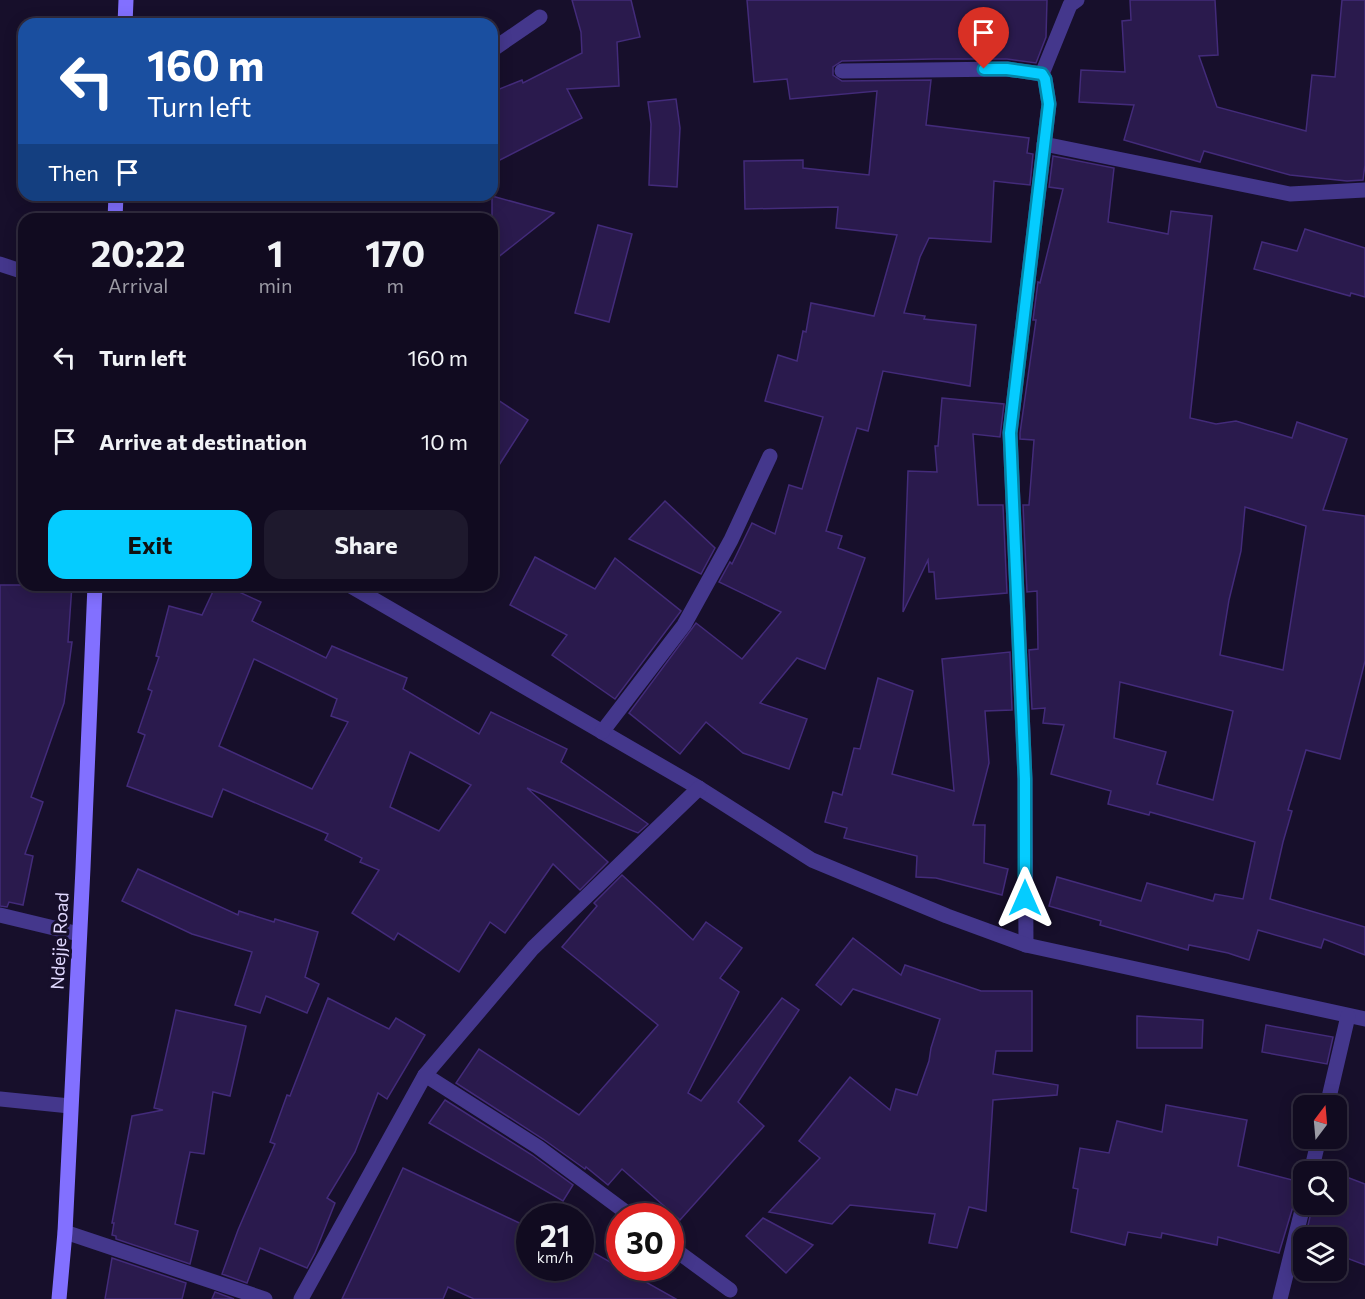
<!DOCTYPE html>
<style>
:root{--surface:#110b20;--page:#1e192d;--text:#f1f3f6;--muted:#9c9ba5;--line:#302b3e;--accent:#05ccff}
body{margin:0;font-family:Commissioner,sans-serif;background:var(--page);color:var(--text);height:100vh;display:flex;flex-direction:column;font-size:22px;white-space:nowrap}
*{box-sizing:border-box;margin:0}
p{font-size:20px;color:var(--muted)}
.icon{flex:none;width:33px;height:33px;fill:none;stroke:currentColor;stroke-width:2;stroke-linecap:round;stroke-linejoin:round}
.map{position:relative;flex:1;overflow:hidden}
.side{position:absolute;left:18px;top:213px;width:480px;height:378px;display:flex;flex-direction:column;background:var(--surface);border-radius:18px;box-shadow:0 3px 15px #0003,0 0 0 2px var(--line)}
.side>*{flex:none}
.guide{position:absolute;left:18px;top:18px;width:480px;height:183px;border-radius:18px;box-shadow:0 3px 15px #0003,0 0 0 2px var(--line);background:#1a4fa0;color:#fff;overflow:hidden}
.needle{width:39px;rotate:16deg}
.fabs{position:absolute;left:1293px;top:1095px;display:grid;gap:12px}
.fabs a{display:grid;place-items:center;width:54px;height:54px;border-radius:12px;background:var(--surface);box-shadow:0 3px 15px #0003,0 0 0 2px var(--line);font-size:30px}
.speed{position:absolute;left:516px;top:1203px;display:flex;gap:12px;font-size:30px;font-weight:700;text-align:center}
.speed>*{display:grid;place-content:center;width:78px;height:78px;border-radius:50%;background:var(--surface);box-shadow:0 3px 15px #0003,0 0 0 2px var(--line);line-height:1}
.speed small{font-size:15px;font-weight:400}
.speed .limit{border:9px solid #d22;background:#fff;color:#111}
.pin{position:absolute;display:grid;place-items:center;width:51px;height:51px;color:#fff;margin:-62px -26px;border-radius:50% 50% 50% 0;rotate:-45deg;box-shadow:0 0 6px #0007}
.pin .icon{rotate:45deg}
.me{position:absolute;width:66px;margin:-33px;rotate:0deg;stroke-linejoin:round;filter:drop-shadow(0 0 4px #0008)}
.turn{display:flex;align-items:center;gap:21px;height:126px;padding:0 30px;font-size:27px}
.turn .icon{width:78px;height:78px;stroke-width:2.5}
.turn b{display:block;font-size:42px;line-height:51px}
.then{display:flex;align-items:center;height:57px;padding:0 30px;background:#0003;gap:12px;font-size:22px}
.eta{display:flex;justify-content:space-evenly;align-items:center;height:102px;text-align:center}
.eta b{font-size:36px;font-weight:700;line-height:42px}
.primary-button{display:flex;gap:12px;margin-top:auto;padding:12px 30px}
.primary-button a{flex:1;height:69px;border-radius:18px;background:var(--accent);color:#111;font-size:24px;font-weight:700;line-height:69px;text-align:center}
.primary-button a+a{background:var(--page);color:var(--text)}
ul{padding:0;list-style:none}
li{display:flex;align-items:center;gap:18px;height:84px;padding:0 30px}
li div{flex:1}
li b{display:block;font-size:22px}
li em{font-style:normal}
.map>svg:first-child{display:block}
.building{fill:#2a1a4d;stroke:#432b7a;stroke-width:1.5;fill-rule:evenodd}
.lines{fill:none;stroke-linecap:round;stroke-linejoin:round}
.lane{stroke:#44378c;stroke-width:15}
.street{stroke:#44378c;stroke-width:15}
.secondary{stroke:#8270ff;stroke-width:15}
.route-casing{stroke:#0385a6;stroke-width:15}
.route{stroke:#05ccff;stroke-width:10}
.labels{text-anchor:middle;stroke-width:6;stroke-linejoin:round;paint-order:stroke}
.street-label{font-size:18px;fill:#e1d9ff;stroke:#170f2b}
</style>
<div class="map">
<svg width="1365" height="1299" viewBox="0 0 1365 1299">
<rect width="100%" height="100%" fill="#170f2b"/>
<!-- building -->
<g class="building">
<polygon points="572,0 631,0 640,37 617,42 619,86 567,89 582,118 492,164 492,92 522,80 523,83 582,53 581,32"/>
<polygon points="747,0 1047,0 1046,37 1036,63 1007,59 934,59 842,61 833,67 833,75 842,81 931,80 926,125 1029,138 1027,153 1033,154 1030,185 994,181 991,242 929,238 920,257 904,313 925,316 924,319 976,325 970,386 883,371 868,431 857,428 826,531 842,536 838,548 865,558 825,669 797,658 760,703 807,719 789,769 743,753 706,722 680,754 629,713 696,623 742,659 781,612 719,582 730,562 732,564 752,523 775,534 789,485 802,489 823,417 765,401 778,355 797,361 803,331 806,332 811,303 874,316 897,235 836,228 838,207 745,209 744,161 803,160 803,168 869,175 877,91 790,99 787,79 754,82"/>
<polygon points="1130,0 1215,0 1218,55 1199,56 1217,107 1306,131 1312,75 1335,77 1342,0 1365,0 1365,165 1363,180 1347,181 1290,175 1204,151 1200,162 1124,140 1134,105 1079,102 1081,70 1125,72 1122,21 1131,20"/>
<polygon points="676,99 680,128 677,187 649,185 651,124 648,102"/>
<path d="M1053,156l61,12 -6,54 60,12 3,-23 41,5 -22,202 26,6 20,-3 56,17 5,-16 50,17 -24,71 42,6v145l-25,98 -34,-9 -18,60 4,1 -9,31 -13,57 95,28v28l-41,-16 -3,9 -63,-18 -9,30 -21,-7 -39,-8 -1,5 -88,-25 1,-4 -52,-15 8,-29 84,24 6,-18 66,18 2,-7 28,5 12,-57 -105,-30 -1,3 -41,-11 3,-13 -60,-17 13,-49 -21,-2 2,-15 -13,1 -3,-59 9,-1 -1,-58 -10,1 -4,-87h6l5,-65 -14,-1v-6l16,-113h-3l5,-38 2,1 23,-94 -14,-2zM1245,507l61,19 -23,144 -63,-15 9,-55 12,-49zM1120,682l113,29 -20,89 -56,-16 9,-32 -52,-14z"/>
<polygon points="492,196 554,213 492,262"/>
<polygon points="598,225 632,234 609,322 575,313"/>
<polygon points="1305,229 1365,248 1365,297 1351,293 1350,296 1254,269 1262,242 1297,251"/>
<polygon points="492,396 528,420 492,476"/>
<polygon points="942,398 1004,404 1000,437 973,434 978,505 1003,505 1007,593 936,599 934,572 929,572 928,560 903,612 908,471 937,472 935,446 938,446"/>
<polygon points="665,501 715,548 701,574 629,539"/>
<polygon points="535,557 595,589 615,558 681,611 615,699 552,655 567,635 510,605"/>
<polygon points="0,585 72,585 68,642 72,642 64,703 31,797 43,802 25,854 33,856 23,905 9,902 7,907 0,906"/>
<path d="M216,585h8l37,17 -9,19 74,37 6,-12 75,32 -4,11 76,45 12,-22 76,37 -6,13 87,62 -10,9 -111,-45 81,74 -28,28 -27,-26 -48,69 -15,-11 -31,50 -61,-39 -4,7 -42,-27 27,-43 -19,-8 2,-4 -37,-18 3,-6 -105,-45 -11,28 -85,-31 18,-51 -7,-3 14,-41 -4,-2 11,-32 -3,-1 13,-50 33,9zM254,659l83,40 -6,17 17,6 -36,67 -93,-43zM410,752l61,33 -32,46 -49,-24z"/>
<polygon points="1010,652 1012,710 985,711 989,763 973,825 985,825 984,863 1008,869 1002,895 936,878 916,877 917,856 844,838 847,828 825,822 833,792 842,795 854,748 860,749 878,678 913,691 892,774 954,791 942,659"/>
<polygon points="138,869 238,915 239,911 274,922 275,919 318,932 305,977 319,984 307,1013 266,996 260,1013 235,1005 252,952 192,934 122,901"/>
<polygon points="622,875 693,940 706,922 742,948 720,978 739,992 688,1093 701,1101 782,998 799,1010 738,1102 764,1126 680,1220 622,1169 608,1185 586,1167 585,1169 543,1139 456,1083 479,1049 579,1115 658,1025 562,947 597,906 594,903"/>
<polygon points="853,938 901,975 905,965 981,991 1032,991 1032,1051 996,1051 993,1074 1058,1085 1057,1095 993,1100 986,1211 969,1207 957,1248 929,1243 935,1214 850,1205 832,1224 769,1212 820,1158 799,1141 850,1077 890,1110 896,1089 917,1095 929,1061 931,1048 940,1019 853,989 841,1005 816,985"/>
<polygon points="328,998 389,1029 396,1018 425,1035 387,1099 378,1093 355,1152 327,1198 335,1203 315,1253 307,1268 260,1248 247,1283 222,1274 238,1230 275,1144 270,1142 287,1095 290,1096"/>
<polygon points="176,1010 246,1026 230,1096 213,1092 204,1154 190,1152 175,1224 198,1231 190,1264 116,1239 116,1236 112,1235 114,1223 112,1223 132,1116 163,1110 154,1108"/>
<polygon points="1137,1016 1203,1020 1202,1048 1137,1048"/>
<polygon points="1266,1025 1333,1037 1327,1064 1262,1052"/>
<polygon points="445,1100 532,1155 573,1185 563,1201 429,1123"/>
<polygon points="1166,1105 1247,1120 1238,1166 1304,1183 1304,1193 1297,1195 1295,1200 1279,1253 1218,1237 1217,1245 1162,1233 1161,1238 1128,1232 1125,1245 1071,1232 1078,1189 1073,1188 1080,1148 1109,1153 1117,1121 1162,1132"/>
<polygon points="403,1168 530,1228 530,1268 580,1268 580,1245 676,1299 474,1299 448,1287 443,1299 342,1299"/>
<polygon points="1336,1173 1365,1184 1365,1265 1336,1254 1336,1238 1305,1238 1313,1204 1336,1204"/>
<polygon points="763,1218 813,1245 786,1273 746,1236"/>
<polygon points="112,1258 186,1283 182,1299 105,1299"/>
<polygon points="215,1292 234,1299 212,1299"/>
</g>
<g class="lines">
<!-- lane -->
<g class="lane">
<polyline points="425,1075 538,1147 631,1216"/>
<polyline points="670,1246 730,1290"/>
</g>
<!-- street -->
<g class="street">
<polyline points="492,50 540,17"/>
<polyline points="842,71 1007,69 1042,74 1045,79 1049,104 1010,433 1025,779 1026,945"/>
<polyline points="1042,74 1070,5 1077,0"/>
<polyline points="1044,144 1290,194 1365,190"/>
<polyline points="0,264 24,272"/>
<polyline points="349,585 699,788 812,860 947,916 1026,945 1365,1019"/>
<polyline points="602,732 684,625 731,540 770,456"/>
<polyline points="0,915 79,934"/>
<polyline points="0,1099 70,1106"/>
<polyline points="1327,1106 1348,1016"/>
<polyline points="1311,1172 1319,1138"/>
<polyline points="65,1232 265,1299"/>
<polyline points="301,1299 425,1075 533,948 699,788"/>
<polyline points="1280,1299 1304,1202"/>
</g>
<!-- secondary -->
<g class="secondary">
<polyline points="125,24 126,0"/>
<polyline points="115,219 116,195"/>
<polyline points="59,1299 65,1232 83,868 95,585"/>
</g>
</g>
<g class="lines">
<!-- route casing -->
<g class="route-casing">
<polyline id="route" points="984,69 1007,69 1042,74 1045,79 1049,104 1010,433 1025,779 1025,898"/>
</g>
<!-- route -->
<use href="#route" class="route"/>
</g>
<g class="labels">
<!-- street labels -->
<g class="street-label">
<text transform="translate(60 941) rotate(-87)" y="6">Ndejje Road</text>
</g>
</g>
</svg>
<div class="fabs">
<a><svg class="needle" viewBox="-14 -14 28 28"><path d="M0-13l5 13h-10z" fill="#e53935"/><path d="M0 13l5-13h-10z" fill="#9c9ba5"/></svg></a>
<a><svg class="icon" aria-label="search" viewBox="0 0 24 24"><circle cx="10" cy="10" r="6"/><path d="M15 15l6 6"/></svg></a>
<a><svg class="icon" aria-label="layers" viewBox="0 0 24 24"><path d="M12 4l9 5-9 5-9-5zM3 14l9 5 9-5"/></svg></a>
</div>
<div class="speed"><div>21<small>km/h</small></div><div class="limit">30</div></div>
<div class="pin" style="left:984px;top:69px;background:#d93025"><svg class="icon" aria-label="arrive" viewBox="0 0 24 24"><path d="M6 21V4h12l-3 4 3 4H6"/></svg></div>
<svg class="me" style="left:1025px;top:898px" viewBox="-20 -20 40 40"><path d="M0-17L14 15 0 8-14 15z" fill="#05ccff" stroke="#fff" stroke-width="4"/></svg>
<div class="guide">
<div class="turn"><svg class="icon" aria-label="left" viewBox="0 0 24 24"><path d="M17 20v-9H6M10 6l-5 5 5 5"/></svg><div><b>160 m</b>Turn left</div></div>
<div class="then">Then<svg class="icon" aria-label="arrive" viewBox="0 0 24 24"><path d="M6 21V4h12l-3 4 3 4H6"/></svg></div>
</div>
<section class="side">
<div class="eta">
<div><b>20:22</b><p>Arrival</p></div>
<div><b>1</b><p>min</p></div>
<div><b>170</b><p>m</p></div>
</div>
<ul>
<li><svg class="icon" aria-label="left" viewBox="0 0 24 24"><path d="M17 20v-9H6M10 6l-5 5 5 5"/></svg><div><b>Turn left</b></div><em>160 m</em></li>
<li><svg class="icon" aria-label="arrive" viewBox="0 0 24 24"><path d="M6 21V4h12l-3 4 3 4H6"/></svg><div><b>Arrive at destination</b></div><em>10 m</em></li>
</ul>
<div class="primary-button"><a>Exit</a><a>Share</a></div>
</section>
</div>
